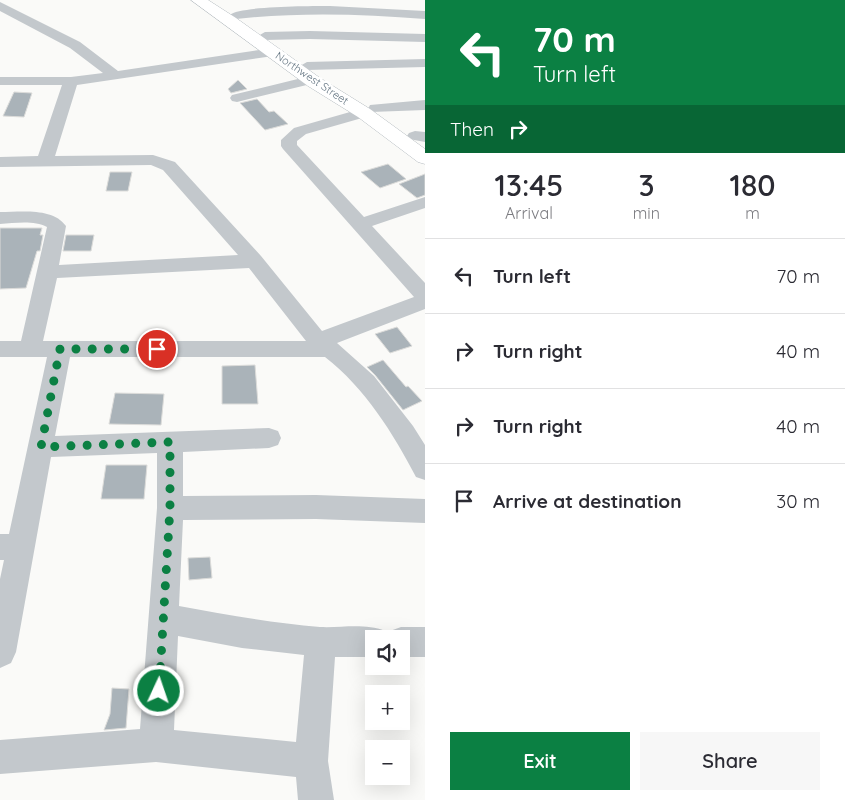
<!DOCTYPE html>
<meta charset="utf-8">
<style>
:root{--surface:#fff;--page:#f7f7f7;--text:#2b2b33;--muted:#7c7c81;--line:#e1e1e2;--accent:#0b8043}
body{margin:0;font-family:Quicksand,sans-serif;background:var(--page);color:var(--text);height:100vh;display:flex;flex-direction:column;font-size:19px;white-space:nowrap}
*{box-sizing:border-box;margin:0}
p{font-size:16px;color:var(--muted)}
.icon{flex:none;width:28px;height:28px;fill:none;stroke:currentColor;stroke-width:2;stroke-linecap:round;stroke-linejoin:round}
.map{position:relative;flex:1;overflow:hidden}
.side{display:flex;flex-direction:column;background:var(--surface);width:420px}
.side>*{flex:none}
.guide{background:#0b8043;color:#fff;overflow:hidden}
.buttons{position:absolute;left:365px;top:630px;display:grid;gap:10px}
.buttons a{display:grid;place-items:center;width:45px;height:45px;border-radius:0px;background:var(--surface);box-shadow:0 5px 20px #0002;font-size:25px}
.pin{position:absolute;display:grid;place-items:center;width:42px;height:42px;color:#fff;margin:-21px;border:2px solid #fff;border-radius:50%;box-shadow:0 1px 5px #0007}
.me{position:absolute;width:55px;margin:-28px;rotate:3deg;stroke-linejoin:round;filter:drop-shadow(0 0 4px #0008)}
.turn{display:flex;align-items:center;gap:18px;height:105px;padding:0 25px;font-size:22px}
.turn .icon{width:65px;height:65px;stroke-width:2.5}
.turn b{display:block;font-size:35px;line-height:42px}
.then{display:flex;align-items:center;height:48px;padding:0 25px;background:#0003;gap:10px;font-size:19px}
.eta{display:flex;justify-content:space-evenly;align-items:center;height:85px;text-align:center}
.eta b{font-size:30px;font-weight:600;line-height:35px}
.cta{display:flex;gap:10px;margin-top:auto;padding:10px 25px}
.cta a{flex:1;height:58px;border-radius:0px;background:var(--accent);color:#fff;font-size:20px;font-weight:600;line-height:58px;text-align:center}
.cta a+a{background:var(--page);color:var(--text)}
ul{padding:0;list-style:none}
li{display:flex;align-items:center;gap:15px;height:75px;padding:0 25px;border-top:1px solid var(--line)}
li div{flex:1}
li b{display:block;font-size:19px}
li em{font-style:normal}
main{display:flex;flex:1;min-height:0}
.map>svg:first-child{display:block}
.building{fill:#aab3b9;stroke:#dcdcda}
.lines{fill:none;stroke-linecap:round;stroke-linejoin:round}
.secondary-casing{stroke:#b3babf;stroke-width:1}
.minor{fill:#c3c8cc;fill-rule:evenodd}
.secondary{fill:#fff;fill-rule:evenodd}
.route{stroke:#0b8043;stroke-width:9;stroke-dasharray:0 16.2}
.labels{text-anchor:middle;stroke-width:5;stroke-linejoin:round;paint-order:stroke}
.far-street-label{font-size:11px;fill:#657683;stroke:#fff}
</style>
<main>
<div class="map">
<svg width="425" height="800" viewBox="0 0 425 800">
<rect width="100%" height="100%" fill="#fafaf8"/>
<!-- building -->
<g class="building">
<polygon points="238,80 247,89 231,93 228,89"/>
<polygon points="14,92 32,93 24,117 3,116"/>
<polygon points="257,99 269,112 274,111 288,124 265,130 240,103"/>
<polygon points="388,164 406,179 380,188 361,172"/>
<polygon points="110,172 132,172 128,191 106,191"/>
<polygon points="425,174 425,195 417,198 399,184"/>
<polygon points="0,228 42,228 40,235 43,235 40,251 37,251 26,288 0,289"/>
<polygon points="66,235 94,235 91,251 63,251"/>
<polygon points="397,327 412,346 390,353 375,334"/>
<polygon points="383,360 406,387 408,386 422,401 403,410 375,375 367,367"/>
<polygon points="255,365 258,404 222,404 222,366"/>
<polygon points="115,393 164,394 161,425 109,424"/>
<polygon points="106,465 147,465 144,499 101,499"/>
<polygon points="210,557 212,578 189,580 188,558"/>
<polygon points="112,688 129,689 126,728 104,730 110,714"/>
</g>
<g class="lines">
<!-- secondary casing -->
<g class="secondary-casing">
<polygon id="secondary" points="191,0 208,0 236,18 320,78 370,109 425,149 425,164 418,162 358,117 308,86"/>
</g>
<!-- minor -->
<g class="minor">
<path d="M0,2l80,40 38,29 155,-23 5,1 2,3 -2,3 -5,1 -196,29 -22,71 98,-1 22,7 86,94 61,75 92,-34 -131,-148 -2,-3v-6l13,-12 70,-20 4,1 2,-4 55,-5v10l-54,2 -2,4 -63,18 -9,7v4l67,72 61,-20v11l-53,18 53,57v26l-88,34 37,33 39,50 12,19v35l-9,-3c-23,-44 -51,-89 -91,-120h-255l-15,79 214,-8 9,3 3,7 -3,7 -9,3 -86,4v44l133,-1 109,4v24l-109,-4 -133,1 -4,86c47,9 94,17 141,21 22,1 45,-4 65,4l3,6 2,-6 11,-4h24v30h-24v-18h-27v18h-39l-7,104 6,39h-36l-2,-23 -140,-15 -156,12v-34l140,-11 17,-221v-55l-106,4 -35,195 -5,11 -11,5v-89l4,-19h-4v-26h9l38,-177h-47v-16h21l26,-114c-13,-7 -32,-4 -47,-3v-12c20,0 53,-5 66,14l-7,39 179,-10 -75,-85 -12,-5 -151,2v-10l38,-1 24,-71h-62v-8h71l32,-4 -33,-25 -70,-37zM249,268l57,73h-263l14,-63zM178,636l64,12 62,7 -8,87 -122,-12z"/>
<path d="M330,6l95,5v8c-63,-5 -126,-7 -189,0l-6,-4c8,-9 84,-9 100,-9z"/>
<polygon points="310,31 425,34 425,42 310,39 265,40 258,36 265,32"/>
<polygon points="425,59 425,67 307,70 300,66 307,62"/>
<polygon points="310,76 315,77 317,80 315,83 237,102 232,101 230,98 232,95"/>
<polygon points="415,131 425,132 425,142 409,139 407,136 409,133"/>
</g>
<!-- secondary -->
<use href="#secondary" class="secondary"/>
</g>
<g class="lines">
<!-- route -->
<polyline class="route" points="157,349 60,349 41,447 170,442 170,508 159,691"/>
</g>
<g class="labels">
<!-- far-street labels -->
<g class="far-street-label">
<text transform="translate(312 78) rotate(34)" y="4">Northwest Street</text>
</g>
</g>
</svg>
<div class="buttons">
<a><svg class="icon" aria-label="sound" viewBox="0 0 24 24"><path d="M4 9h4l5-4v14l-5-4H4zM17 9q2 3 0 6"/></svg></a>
<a>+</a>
<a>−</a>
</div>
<div class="pin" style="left:157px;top:349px;background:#d93025"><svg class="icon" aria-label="arrive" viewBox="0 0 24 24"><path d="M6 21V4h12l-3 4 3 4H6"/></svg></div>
<svg class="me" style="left:159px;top:691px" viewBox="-20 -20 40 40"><circle r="17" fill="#0b8043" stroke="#fff" stroke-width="3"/><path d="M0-11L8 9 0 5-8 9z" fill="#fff"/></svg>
</div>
<section class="side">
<div class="guide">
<div class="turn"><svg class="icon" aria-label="left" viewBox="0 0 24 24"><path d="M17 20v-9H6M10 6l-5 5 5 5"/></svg><div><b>70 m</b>Turn left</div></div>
<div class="then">Then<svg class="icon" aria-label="right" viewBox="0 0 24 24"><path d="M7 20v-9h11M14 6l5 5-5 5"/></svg></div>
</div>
<div class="eta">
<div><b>13:45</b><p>Arrival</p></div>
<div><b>3</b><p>min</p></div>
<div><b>180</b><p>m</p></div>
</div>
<ul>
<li><svg class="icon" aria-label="left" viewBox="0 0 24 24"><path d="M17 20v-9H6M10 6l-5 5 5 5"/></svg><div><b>Turn left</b></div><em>70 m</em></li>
<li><svg class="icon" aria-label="right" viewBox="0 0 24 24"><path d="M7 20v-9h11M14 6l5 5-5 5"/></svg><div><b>Turn right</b></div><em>40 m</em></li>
<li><svg class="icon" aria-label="right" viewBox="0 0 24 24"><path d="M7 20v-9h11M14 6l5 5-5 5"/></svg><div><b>Turn right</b></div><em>40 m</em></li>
<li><svg class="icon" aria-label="arrive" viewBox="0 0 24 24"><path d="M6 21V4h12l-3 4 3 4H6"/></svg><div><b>Arrive at destination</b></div><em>30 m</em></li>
</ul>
<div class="cta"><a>Exit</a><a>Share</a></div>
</section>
</main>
